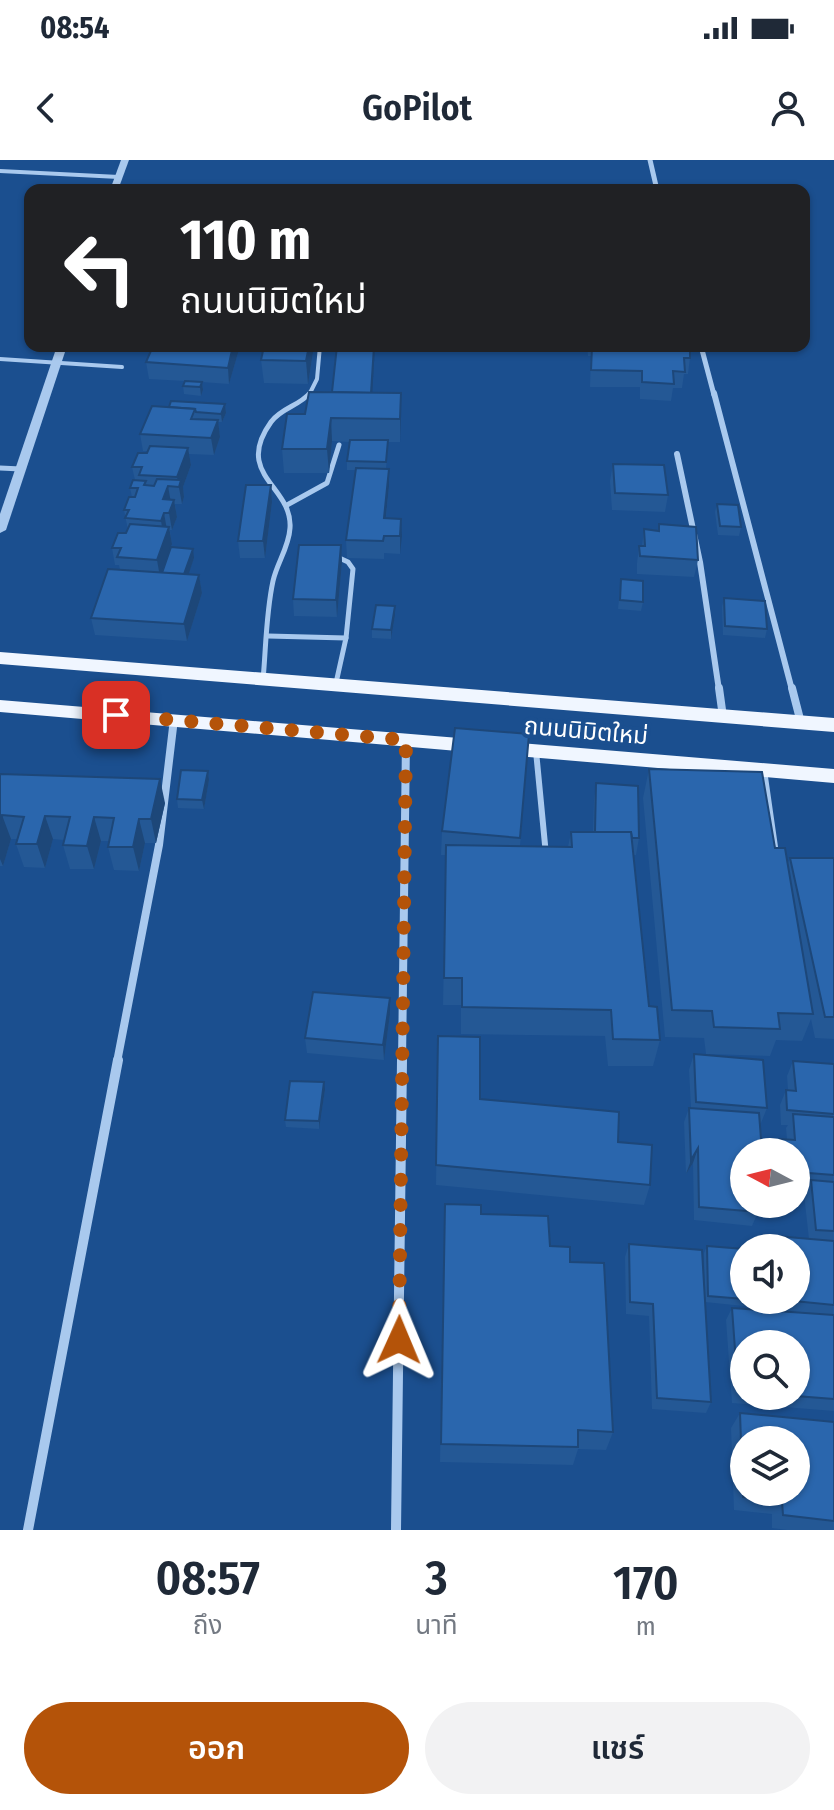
<!DOCTYPE html>
<html lang="th">
<meta charset="utf-8">
<style>
:root{--surface:#fff;--page:#f2f2f3;--text:#1f2937;--muted:#747a83;--accent:#b45309}
body{margin:0;font-family:"Fira Sans Condensed","Noto Sans Thai",sans-serif;background:var(--page);color:var(--text);height:100vh;display:flex;flex-direction:column;font-size:30px;white-space:nowrap}
*{box-sizing:border-box;margin:0}
p{font-size:26px;color:var(--muted)}
.icon{flex:none;width:44px;height:44px;fill:none;stroke:currentColor;stroke-width:2;stroke-linecap:round;stroke-linejoin:round}
.map{position:relative;height:1370px;overflow:hidden}
.sheet{display:flex;flex-direction:column;background:var(--surface);flex:1}
.sheet>*{flex:none}
.guide{position:absolute;left:24px;top:24px;width:786px;height:168px;border-radius:16px;box-shadow:0 2px 6px #0004;background:#202124;color:#fff;overflow:hidden}
.needle{width:52px;rotate:277deg}
.tools{position:absolute;left:730px;top:978px;display:grid;gap:16px}
.tools a{display:grid;place-items:center;width:80px;height:80px;border-radius:50%;background:var(--surface);box-shadow:0 2px 6px #0004;font-size:40px}
.pin{position:absolute;display:grid;place-items:center;width:68px;height:68px;color:#fff;margin:-34px;border-radius:16px;box-shadow:0 4px 12px #0006}
.me{position:absolute;width:88px;margin:-44px;rotate:1deg;stroke-linejoin:round;filter:drop-shadow(0 0 6px #0008)}
.turn{display:flex;align-items:center;gap:28px;height:168px;padding:0 24px;font-size:36px}
.turn .icon{width:104px;height:104px;stroke-width:2.5}
.turn b{display:block;font-size:56px;line-height:68px}
.eta{display:flex;justify-content:space-evenly;align-items:center;height:136px;text-align:center}
.eta b{font-size:48px;font-weight:600;line-height:56px}
.action{display:flex;gap:16px;margin-top:auto;padding:16px 24px}
.action a{flex:1;height:92px;border-radius:48px;background:var(--accent);color:#fff;font-size:32px;font-weight:600;line-height:92px;text-align:center}
.action a+a{background:var(--page);color:var(--text)}
.status{display:flex;justify-content:space-between;align-items:center;height:56px;padding:0 40px;background:var(--surface);direction:ltr}
.status svg{height:22px;fill:currentColor}
header{display:flex;justify-content:space-between;align-items:center;height:104px;padding:0 24px;background:var(--surface);font-size:36px;font-weight:600}
.map>svg:first-child{display:block}
.lines{fill:none;stroke-linecap:round;stroke-linejoin:round}
.service-far2{stroke:#a9c9ee;stroke-width:4}
.service-far1{stroke:#a9c9ee;stroke-width:5}
.service{stroke:#a9c9ee;stroke-width:6}
.minor-far3{stroke:#a9c9ee;stroke-width:5}
.minor-far2{stroke:#a9c9ee;stroke-width:6}
.minor-far1{stroke:#a9c9ee;stroke-width:8}
.minor{stroke:#a9c9ee;stroke-width:10}
.tertiary{fill:#a9c9ee;fill-rule:evenodd}
.primary{fill:#f0f6ff;fill-rule:evenodd}
.wall{fill:#245895;fill-rule:evenodd}
.shaded-wall{fill:#1d4779}
.building{fill:#2a66ad;stroke:#1d4779;stroke-width:2;fill-rule:evenodd}
.route{stroke:#b45309;stroke-width:14;stroke-dasharray:0 25.2}
.labels{text-anchor:middle;stroke-width:8;stroke-linejoin:round;paint-order:stroke}
.street-label{font-size:24px;fill:#fff;stroke:#1b4f8f}
</style>
<div class="status"><b>08:54</b><svg viewBox="0 0 49 12"><path d="M0 12V9h3v3zM5 12V6h3v6zM10 12V3h3v9zM15 12V0h3v12zM26 1h20v11H26zM47 4h2v5h-2z"/></svg></div>
<header><svg class="icon" aria-label="back" viewBox="0 0 24 24"><path d="M15 5l-7 7 7 7"/></svg>GoPilot<svg class="icon" aria-label="person" viewBox="0 0 24 24"><circle cx="12" cy="8" r="4"/><path d="M4 21q1-7 8-7t8 7"/></svg></header>
<div class="map">
<svg width="834" height="1370" viewBox="0 0 834 1370">
<rect width="100%" height="100%" fill="#1b4f8f"/>
<g class="lines">
<!-- service-far2 -->
<g class="service-far2">
<polyline points="0,11 119,17"/>
<polyline points="0,199 122,207"/>
<polyline points="309,235 317,219 320,186"/>
</g>
<!-- service-far1 -->
<g class="service-far1">
<polyline points="0,308 21,309"/>
<polyline points="287,345 327,323 339,285"/>
<polyline points="335,396 348,402 353,409 346,478"/>
<polyline points="268,476 346,478 336,523"/>
<path d="M263,520c3,-33 3,-67 10,-99 4,-18 16,-34 17,-53 3,-42 -57,-53 -19,-106 10,-14 28,-16 39,-29"/>
</g>
<!-- service -->
<g class="service">
<polyline points="536,591 546,695"/>
<polyline points="764,610 776,694"/>
</g>
<!-- minor-far3 -->
<g class="minor-far3">
<polyline points="650,0 657,30"/>
<polyline points="701,186 714,235"/>
</g>
<!-- minor-far2 -->
<g class="minor-far2">
<polyline points="714,233 792,530"/>
<polyline points="677,294 700,402 719,530"/>
</g>
<!-- minor-far1 -->
<g class="minor-far1">
<polyline points="719,528 723,557"/>
<polyline points="792,528 801,563"/>
<polyline points="117,902 159,685 174,559"/>
<polyline points="402,902 406,580"/>
</g>
<!-- minor -->
<g class="minor">
<polyline points="28,1370 118,900"/>
<polyline points="396,1370 402,900"/>
</g>
<!-- tertiary -->
<g class="tertiary">
<polygon points="121,0 129,0 118,30 110,30"/>
<polygon points="57,186 67,186 6,370 0,373 0,354"/>
</g>
<!-- primary -->
<g class="primary">
<polygon points="0,492 834,558 834,572 0,504"/>
<polygon points="0,540 834,609 834,623 0,552"/>
</g>
</g>
<!-- wall -->
<g class="wall">
<polygon points="153,186 240,186 229,224 202,222 203,230 201,236 184,234 183,226 185,221 149,219 146,202"/>
<polygon points="264,186 314,186 308,224 264,223 261,200"/>
<polygon points="337,186 375,186 372,233 401,233 400,282 388,282 386,309 389,309 389,326 386,358 401,359 400,394 384,393 384,399 347,398 346,380 356,310 347,310 347,301 349,282 332,281 329,313 284,313 282,289 305,254 332,232"/>
<polygon points="587,186 627,186 627,188 690,198 688,214 684,214 682,228 673,228 671,241 640,239 640,227 590,227 591,196 588,196"/>
<polygon points="225,244 226,253 222,262 218,262 220,277 214,295 189,294 191,305 183,327 184,337 182,344 175,344 177,357 172,370 170,370 172,384 162,413 194,398 188,415 199,415 202,433 187,481 95,475 91,458 120,410 119,405 115,405 112,388 126,373 128,370 124,350 132,337 130,328 135,320 132,307 148,291 143,291 140,274 169,247"/>
<polygon points="613,304 668,335 665,352 612,350 610,321"/>
<polygon points="271,325 272,342 265,398 240,398 238,381"/>
<polygon points="717,344 741,367 739,376 718,375 715,352"/>
<polygon points="659,364 698,400 694,417 637,414 637,403 639,386 642,386 644,369 658,370"/>
<polygon points="341,385 342,402 337,457 294,456 293,439"/>
<polygon points="621,419 643,442 641,451 618,449"/>
<polygon points="724,438 767,469 765,478 723,475 722,447"/>
<polygon points="395,455 391,479 372,478 372,469"/>
<polygon points="529,574 520,686 568,687 571,672 593,672 594,640 596,623 639,678 636,695 633,695 649,846 660,880 653,906 608,906 605,876 461,874 461,845 443,845 446,695 441,695 442,671"/>
<polygon points="649,609 775,688 787,705 790,698 834,698 834,879 815,878 811,859 802,881 776,880 770,896 706,894 704,878 665,877 643,638"/>
<polygon points="208,611 209,620 204,649 178,648 177,639"/>
<polygon points="0,614 165,643 156,683 145,683 139,711 114,710 108,687 109,681 101,681 94,709 70,709 63,685 64,680 53,679 45,708 24,707 16,684 17,679 11,679 3,706 0,706"/>
<polygon points="390,854 384,900 307,893 305,878"/>
<polygon points="438,876 480,939 618,982 650,1025 644,1045 436,1025"/>
<polygon points="694,894 767,948 761,963 760,963 744,992 758,1052 752,1066 694,1060 693,1003 686,1014 684,962 689,948 691,948 689,910"/>
<path d="M793,901l41,3v347l-102,-8 -6,-83 6,-12 27,2 -1,-10h38v-52h-38l6,-13 45,4 -5,-45 3,-6 -11,-1v-35h-22l6,-13 7,1 -1,-12 2,-3h-7l-1,-20 6,-15h2l-1,-14zM744,1184l52,52h-52z"/>
<polygon points="325,930 319,969 286,967 285,960"/>
<polygon points="481,1054 550,1086 570,1102 613,1272 606,1290 578,1289 573,1305 440,1302 444,1067"/>
<polygon points="629,1084 711,1242 706,1253 652,1249 649,1156 626,1154 625,1097"/>
<polygon points="707,1086 744,1089 744,1140 756,1140 753,1147 705,1142 704,1093"/>
<polygon points="740,1253 834,1262 834,1370 787,1370 772,1368 772,1354 734,1350 731,1268"/>
</g>
<!-- shaded-wall -->
<g class="shaded-wall">
<polygon points="233,186 240,186 229,224 228,208"/>
<polygon points="309,186 314,186 308,224 306,201"/>
<polygon points="374,186 375,186 371,254 370,237"/>
<polygon points="202,222 203,230 201,236 200,227"/>
<polygon points="401,233 401,257 400,282 400,259"/>
<polygon points="225,244 226,253 222,262 221,254"/>
<polygon points="331,258 332,281 329,313 327,289"/>
<polygon points="218,260 220,277 214,295 211,278"/>
<polygon points="188,288 191,305 183,327 184,337 182,344 177,317"/>
<polygon points="389,309 389,326 384,375 384,358"/>
<polygon points="271,325 272,342 265,398 263,381"/>
<polygon points="168,326 171,343 163,339"/>
<polygon points="174,340 177,357 172,370 169,353"/>
<polygon points="164,353 167,370 164,378 161,361"/>
<polygon points="401,359 402,376 400,394 400,376"/>
<polygon points="169,367 172,384 160,417 157,400"/>
<polygon points="341,385 342,402 337,457 336,440"/>
<polygon points="193,389 194,398 184,428 182,419"/>
<polygon points="199,415 202,433 187,481 184,464"/>
<polygon points="395,446 395,455 391,479 391,470"/>
<polygon points="208,611 209,620 204,649 202,640"/>
<polygon points="160,619 165,643 156,683 151,659"/>
<polygon points="2,655 11,679 3,706 0,699 0,663"/>
<polygon points="45,656 53,679 45,708 37,684"/>
<polygon points="94,657 101,681 94,709 87,686"/>
<polygon points="139,659 145,683 139,711 133,687"/>
<polygon points="390,838 390,854 384,900 383,885"/>
<polygon points="324,922 325,930 319,969 319,961"/>
<polygon points="698,988 693,1003 686,1014 691,1000"/>
</g>
<!-- building -->
<g class="building">
<polygon points="153,186 233,186 228,208 146,202"/>
<polygon points="264,186 309,186 306,201 261,200"/>
<polygon points="337,186 374,186 371,233 332,232"/>
<polygon points="641,186 690,186 690,198 684,198 685,212 673,211 674,224 642,222 642,211 591,210 592,187 641,189"/>
<polygon points="185,221 202,222 200,227 183,226"/>
<polygon points="309,232 401,233 400,259 331,258 327,289 282,289 287,254 305,254"/>
<polygon points="171,241 225,244 221,254 196,252 195,249 169,247"/>
<polygon points="152,246 195,249 191,259 218,260 211,278 140,274"/>
<polygon points="350,280 388,280 386,302 347,301"/>
<polygon points="150,286 188,288 177,317 139,315 142,307 132,307 138,293 147,293"/>
<polygon points="613,304 664,305 668,335 615,333"/>
<polygon points="356,308 389,309 384,358 401,359 400,376 384,376 383,381 346,380"/>
<polygon points="157,319 181,320 179,327 168,326 163,339 174,340 169,353 164,353 161,361 125,358 129,350 124,350 129,337 135,337 138,328 130,328 133,320 146,321 144,325 154,326"/>
<polygon points="246,325 271,325 263,381 238,381"/>
<polygon points="717,344 738,345 741,367 720,366"/>
<polygon points="130,364 169,367 157,400 117,397 121,388 112,388 118,373 126,373"/>
<polygon points="659,364 696,367 698,400 640,396 639,386 645,386 644,369 659,371"/>
<polygon points="299,385 341,385 336,440 293,439"/>
<polygon points="171,387 193,389 184,414 162,413"/>
<polygon points="108,409 199,415 184,464 91,458"/>
<polygon points="621,419 643,421 643,442 620,440"/>
<polygon points="724,438 765,441 767,469 725,466"/>
<polygon points="376,445 395,446 391,470 372,469"/>
<polygon points="455,568 529,574 520,678 442,671"/>
<polygon points="649,609 762,612 775,688 785,688 813,854 778,853 780,869 714,867 712,851 672,850"/>
<polygon points="181,610 208,611 202,640 177,639"/>
<polygon points="0,614 160,619 151,659 139,659 133,687 108,687 114,658 94,657 87,686 63,685 70,657 45,656 37,684 16,684 24,657 2,655 0,663"/>
<polygon points="596,623 638,626 639,678 632,678 631,672 595,672"/>
<polygon points="571,672 631,672 649,846 657,847 660,880 613,879 611,850 462,847 462,818 444,818 446,685 572,687"/>
<polygon points="790,698 834,698 834,857 825,857"/>
<polygon points="313,832 390,838 383,885 305,878"/>
<polygon points="438,876 480,877 480,939 619,952 618,982 652,985 650,1025 436,1005"/>
<polygon points="694,894 763,900 767,948 696,942"/>
<polygon points="793,901 834,904 834,954 787,950 786,930 796,931"/>
<polygon points="290,921 324,922 319,961 285,960"/>
<polygon points="689,948 759,953 762,992 744,992 744,1044 758,1044 758,1052 699,1047 698,988 691,1000"/>
<polygon points="793,954 834,957 834,1015 796,1012 796,992 781,992 780,979 795,980"/>
<polygon points="811,1020 834,1022 834,1071 816,1070"/>
<polygon points="445,1044 481,1045 481,1054 548,1056 550,1086 570,1087 570,1102 604,1103 613,1272 578,1270 578,1287 441,1284"/>
<polygon points="764,1075 834,1081 834,1145 784,1140 796,1140 796,1088 765,1088"/>
<polygon points="629,1084 702,1090 711,1242 657,1238 653,1144 630,1142"/>
<polygon points="707,1086 744,1089 744,1139 708,1136"/>
<polygon points="732,1148 834,1155 834,1239 796,1236 796,1184 744,1184 744,1232 738,1231"/>
<path d="M740,1253l94,9v99l-51,-6 -1,-14 -39,-4zM744,1280h52v52h-52z"/>
</g>
<g class="lines">
<!-- route -->
<polyline class="route" points="116,555 406,580 399,1180"/>
</g>
<g class="labels">
<!-- street labels -->
<g class="street-label">
<text transform="translate(586 571) rotate(5)" y="8">ถนนนิมิตใหม่</text>
</g>
</g>
</svg>
<div class="tools">
<a><svg class="needle" viewBox="-14 -14 28 28"><path d="M0-13l5 13h-10z" fill="#e53935"/><path d="M0 13l5-13h-10z" fill="#747a83"/></svg></a>
<a><svg class="icon" aria-label="sound" viewBox="0 0 24 24"><path d="M4 9h4l5-4v14l-5-4H4zM17 9q2 3 0 6"/></svg></a>
<a><svg class="icon" aria-label="search" viewBox="0 0 24 24"><circle cx="10" cy="10" r="6"/><path d="M15 15l6 6"/></svg></a>
<a><svg class="icon" aria-label="layers" viewBox="0 0 24 24"><path d="M12 4l9 5-9 5-9-5zM3 14l9 5 9-5"/></svg></a>
</div>
<div class="pin" style="left:116px;top:555px;background:#d93025"><svg class="icon" aria-label="arrive" viewBox="0 0 24 24"><path d="M6 21V4h12l-3 4 3 4H6"/></svg></div>
<svg class="me" style="left:399px;top:1180px" viewBox="-20 -20 40 40"><path d="M0-17L14 15 0 8-14 15z" fill="#b45309" stroke="#fff" stroke-width="4"/></svg>
<div class="guide">
<div class="turn"><svg class="icon" aria-label="left" viewBox="0 0 24 24"><path d="M17 20v-9H6M10 6l-5 5 5 5"/></svg><div><b>110 m</b>ถนนนิมิตใหม่</div></div>
</div>
</div>
<section class="sheet">
<div class="eta">
<div><b>08:57</b><p>ถึง</p></div>
<div><b>3</b><p>นาที</p></div>
<div><b>170</b><p>m</p></div>
</div>
<div class="action"><a>ออก</a><a>แชร์</a></div>
</section>
